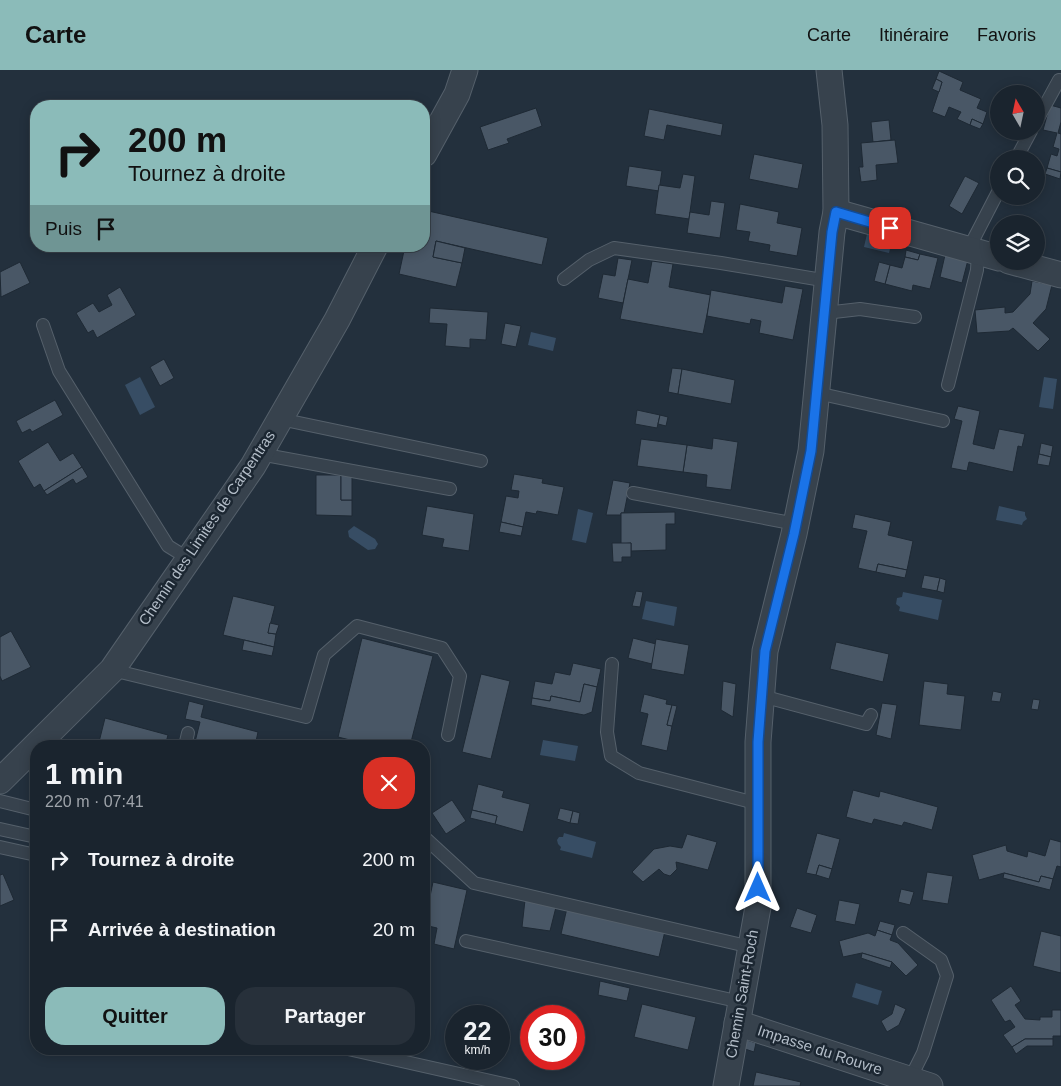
<!DOCTYPE html>
<html lang="fr">
<meta charset="utf-8">
<style>
:root{--surface:#1a242e;--page:#27303a;--text:#f1f3f6;--muted:#9fa4aa;--line:#38414a;--accent:#8bbbb9}
body{margin:0;font-family:Arial,sans-serif;background:var(--page);color:var(--text);height:100vh;display:flex;flex-direction:column;font-size:19px;white-space:nowrap}
*{box-sizing:border-box;margin:0}
p{font-size:16px;color:var(--muted)}
.icon{flex:none;width:28px;height:28px;fill:none;stroke:currentColor;stroke-width:2;stroke-linecap:round;stroke-linejoin:round}
.map{position:relative;flex:1;overflow:hidden}
.side{position:absolute;left:30px;top:670px;width:400px;height:315px;display:flex;flex-direction:column;background:var(--surface);border-radius:20px;box-shadow:0 2px 12px #0003,0 0 0 1px var(--line)}
.side>*{flex:none}
.guide{position:absolute;left:30px;top:30px;width:400px;height:152px;border-radius:20px;box-shadow:0 2px 12px #0003,0 0 0 1px var(--line);background:#8bbbb9;color:#111;overflow:hidden}
.needle{width:32px;rotate:351deg}
.fabs{position:absolute;left:990px;top:15px;display:grid;gap:10px}
.fabs a{display:grid;place-items:center;width:55px;height:55px;border-radius:50%;background:var(--surface);box-shadow:0 2px 12px #0003,0 0 0 1px var(--line);font-size:25px}
.speed{position:absolute;left:445px;top:935px;display:flex;gap:10px;font-size:25px;font-weight:700;text-align:center}
.speed>*{display:grid;place-content:center;width:65px;height:65px;border-radius:50%;background:var(--surface);box-shadow:0 2px 12px #0003,0 0 0 1px var(--line);line-height:1}
.speed small{font-size:12px;font-weight:400}
.speed .limit{border:8px solid #d22;background:#fff;color:#111}
.pin{position:absolute;display:grid;place-items:center;width:42px;height:42px;color:#fff;margin:-21px;border-radius:10px;box-shadow:0 2px 8px #0006}
.me{position:absolute;width:55px;margin:-28px;rotate:0deg;stroke-linejoin:round;filter:drop-shadow(0 0 4px #0008)}
.turn{display:flex;align-items:center;gap:18px;height:105px;padding:0 15px;font-size:22px}
.turn .icon{width:65px;height:65px;stroke-width:2.5}
.turn b{display:block;font-size:35px;line-height:42px}
.then{display:flex;align-items:center;height:48px;padding:0 15px;background:#0003;gap:10px;font-size:19px}
.round{display:grid;place-items:center;flex:none;width:52px;height:52px;border-radius:20px;background:var(--page)}
.headline{display:flex;align-items:center;justify-content:space-between;height:85px;padding:0 15px}
h1{font-size:30px;font-weight:700;line-height:38px}
.primary-button{display:flex;gap:10px;margin-top:auto;padding:10px 15px}
.primary-button a{flex:1;height:58px;border-radius:20px;background:var(--accent);color:#111;font-size:20px;font-weight:700;line-height:58px;text-align:center}
.primary-button a+a{background:var(--page);color:var(--text)}
ul{padding:0;list-style:none}
li{display:flex;align-items:center;gap:15px;height:70px;padding:0 15px}
li div{flex:1}
li b{display:block;font-size:19px}
li em{font-style:normal}
header{display:flex;align-items:center;gap:30px;box-sizing:border-box;height:70px;padding:0 25px;background:var(--accent);color:#111}
header strong{font-size:24px}
nav{display:flex;gap:28px;margin-inline-start:auto;font-size:18px}
.map>svg:first-child{display:block}
.water{fill:#374d64}
.building{fill:#495766;stroke:#1e2934}
.lines{fill:none;stroke-linecap:round;stroke-linejoin:round}
.service-casing{stroke:#55606b;stroke-width:14}
.minor-casing{stroke:#55606b;stroke-width:27}
.service{stroke:#37424d;stroke-width:12}
.minor{stroke:#37424d;stroke-width:25}
.route-casing{stroke:#114b97;stroke-width:12}
.route{stroke:#1a73e8;stroke-width:9}
.labels{text-anchor:middle;stroke-width:5;stroke-linejoin:round;paint-order:stroke}
.street-label{font-size:15px;fill:#b3bdc8;stroke:#1c2732}
</style>
<header>
<strong>Carte</strong>
<nav><a>Carte</a><a>Itinéraire</a><a>Favoris</a></nav>
</header>
<div class="map">
<svg width="1061" height="1016" viewBox="0 0 1061 1016">
<rect width="100%" height="100%" fill="#23303d"/>
<!-- water -->
<g class="water">
<polygon points="867,164 892,170 889,183 864,177"/>
<polygon points="531,262 556,268 553,281 528,275"/>
<polygon points="140,307 155,337 140,345 125,315"/>
<polygon points="1044,307 1057,309 1053,339 1039,337"/>
<polygon points="999,436 1025,442 1025,445 1027,449 1023,452 1022,455 996,450"/>
<polygon points="578,439 593,443 586,473 572,470"/>
<polygon points="354,456 375,469 378,474 375,479 368,480 349,467 348,461"/>
<polygon points="903,522 942,530 938,550 899,541 900,537 896,534 897,528 902,527"/>
<polygon points="646,531 677,537 674,556 642,549"/>
<polygon points="543,670 578,676 575,691 540,685"/>
<polygon points="564,763 596,772 592,788 560,780 561,777 558,774 557,770 559,767 563,767"/>
<polygon points="856,913 882,921 878,935 852,927"/>
</g>
<!-- building -->
<g class="building">
<polygon points="939,1 963,12 960,20 981,29 977,38 987,42 983,54 972,49 970,55 957,49 961,42 949,37 945,47 932,42 942,12 936,9"/>
<polygon points="936,9 942,12 939,22 932,19"/>
<polygon points="1050,35 1061,38 1061,52 1058,63 1061,64 1061,102 1047,98 1051,84 1057,86 1059,79 1053,77 1057,63 1043,60"/>
<polygon points="536,38 542,56 507,69 509,73 488,80 480,57"/>
<polygon points="649,39 723,54 721,66 667,55 664,70 644,66"/>
<polygon points="972,49 983,54 980,59 970,55"/>
<polygon points="889,50 891,70 873,72 871,52"/>
<polygon points="895,70 898,93 876,95 877,110 861,112 859,97 863,97 861,73"/>
<polygon points="754,84 803,94 798,119 749,109"/>
<polygon points="629,96 662,101 659,121 626,116"/>
<polygon points="1047,98 1061,102 1060,109 1045,104"/>
<polygon points="683,104 695,106 689,149 655,144 659,115 680,118"/>
<polygon points="965,106 979,113 962,144 949,136"/>
<polygon points="711,131 725,133 720,168 687,163 690,142 709,145"/>
<polygon points="740,134 779,142 777,153 802,158 797,186 769,181 770,175 748,171 750,162 736,160"/>
<polygon points="424,140 548,168 542,195 436,171 433,187 462,193 456,217 399,204 405,176 424,176"/>
<polygon points="436,171 465,178 462,193 433,187"/>
<polygon points="906,180 920,184 918,190 905,187"/>
<polygon points="920,184 938,188 930,219 913,215 912,221 885,214 890,195 902,198 905,187 918,190"/>
<polygon points="945,185 968,190 962,213 940,207"/>
<polygon points="618,188 632,190 623,233 598,228 603,204 615,206"/>
<polygon points="652,191 673,194 669,217 711,225 703,264 620,249 628,209 648,213"/>
<polygon points="20,192 30,213 1,227 0,202"/>
<polygon points="879,192 890,195 885,214 874,211"/>
<polygon points="1032,211 1052,215 1046,239 1033,253 1050,269 1038,281 1013,258 1009,261 977,263 975,240 1005,237 1005,243 1013,242 1030,224"/>
<polygon points="785,216 803,219 793,270 759,263 761,251 751,249 750,254 707,246 711,220 782,233"/>
<polygon points="120,217 136,245 97,268 93,260 88,263 76,243 93,233 99,242 112,235 107,225"/>
<polygon points="430,238 488,242 486,270 470,269 470,278 445,276 447,254 429,253"/>
<polygon points="505,253 521,256 516,277 501,274"/>
<polygon points="164,289 174,308 160,316 150,297"/>
<polygon points="672,298 682,299 678,324 668,322"/>
<polygon points="682,299 735,310 731,334 678,324"/>
<polygon points="55,330 63,345 32,362 30,359 22,363 16,351"/>
<polygon points="958,336 980,341 973,374 994,379 999,359 1025,364 1022,377 1018,376 1013,402 969,392 967,401 951,398 962,351 954,349"/>
<polygon points="637,340 660,345 657,358 635,354"/>
<polygon points="660,345 668,347 666,356 658,354"/>
<polygon points="713,368 738,372 731,420 706,417 707,405 683,402 687,375 712,379"/>
<polygon points="641,369 687,375 683,402 637,396"/>
<polygon points="48,372 60,391 73,383 82,397 44,421 40,414 34,418 18,391"/>
<polygon points="1041,373 1053,376 1051,387 1039,384"/>
<polygon points="1039,384 1051,387 1049,396 1037,394"/>
<polygon points="82,397 88,407 76,414 73,409 47,425 44,421"/>
<polygon points="514,404 543,409 542,413 564,417 558,445 537,441 536,444 526,442 523,457 501,452 506,426 518,428 519,421 511,420"/>
<polygon points="316,405 341,405 341,430 352,430 352,446 316,445"/>
<polygon points="341,405 352,406 352,430 341,430"/>
<polygon points="613,410 630,413 624,443 621,443 621,445 606,445"/>
<polygon points="427,436 474,444 469,481 442,477 444,469 422,465"/>
<polygon points="675,442 675,454 666,454 666,480 631,481 631,473 621,474 621,443"/>
<polygon points="855,444 891,452 888,465 913,471 907,500 878,494 876,502 858,498 867,461 852,458"/>
<polygon points="501,452 523,457 521,466 499,462"/>
<polygon points="612,473 631,473 631,487 622,487 622,492 613,492"/>
<polygon points="878,494 907,500 905,508 876,502"/>
<polygon points="924,505 940,508 937,521 921,518"/>
<polygon points="940,508 946,510 944,523 937,521"/>
<polygon points="636,521 643,522 640,537 632,536"/>
<polygon points="233,526 275,536 268,563 276,564 274,577 223,565"/>
<polygon points="270,553 279,555 276,564 268,563"/>
<polygon points="11,561 31,597 2,611 0,606 0,567"/>
<polygon points="362,568 433,586 410,676 374,676 338,667"/>
<polygon points="633,568 656,574 652,594 628,588"/>
<polygon points="656,569 689,575 684,605 651,599"/>
<polygon points="244,570 274,577 272,586 242,580"/>
<polygon points="836,572 889,584 883,612 830,599"/>
<polygon points="573,593 601,599 597,617 584,614 580,632 551,626 550,631 532,628 535,611 552,614 555,602 570,605"/>
<polygon points="481,604 510,611 491,689 462,682"/>
<polygon points="723,611 736,614 733,647 721,640"/>
<polygon points="924,611 948,614 947,624 965,626 961,660 919,655"/>
<polygon points="584,614 597,617 592,642 584,645 531,635 532,628 550,631 551,626 580,632"/>
<polygon points="993,621 1002,623 1000,632 991,631"/>
<polygon points="644,624 667,630 666,634 672,635 667,655 672,656 667,681 641,675 648,644 640,642"/>
<polygon points="1033,629 1040,630 1038,640 1031,639"/>
<polygon points="189,631 204,635 201,647 258,662 255,676 212,676 195,672 200,652 185,649"/>
<polygon points="882,633 897,635 891,669 876,665"/>
<polygon points="672,635 677,636 672,656 667,655"/>
<polygon points="105,648 168,665 165,676 98,676"/>
<polygon points="424,694 430,696 426,712 424,711"/>
<polygon points="478,714 504,721 502,727 530,734 523,762 495,754 497,746 472,740"/>
<polygon points="853,720 879,727 880,721 938,737 932,760 904,752 902,756 874,749 872,754 846,747"/>
<polygon points="452,730 466,751 446,764 432,743"/>
<polygon points="560,738 573,741 570,753 557,749"/>
<polygon points="472,740 497,746 495,754 470,748"/>
<polygon points="573,741 580,743 578,754 570,753"/>
<polygon points="817,763 840,769 832,799 819,795 816,805 806,803"/>
<polygon points="687,764 717,772 708,800 676,792 677,799 670,806 664,804 659,799 643,812 632,802 654,779 670,776 682,778"/>
<polygon points="1050,769 1061,772 1061,797 1057,796 1053,809 1041,806 1039,812 1004,803 979,810 972,785 1006,775 1007,781 1027,787 1028,781 1045,786"/>
<polygon points="819,795 832,799 829,809 816,805"/>
<polygon points="927,802 953,806 948,834 922,830"/>
<polygon points="1004,803 1039,812 1041,806 1053,809 1050,820 1003,808"/>
<polygon points="3,804 14,830 0,836 0,805"/>
<polygon points="433,812 467,820 454,879 434,874 437,858 424,855"/>
<polygon points="901,819 914,822 910,835 898,832"/>
<polygon points="525,830 556,837 550,861 522,857"/>
<polygon points="839,830 860,834 855,855 835,851"/>
<polygon points="567,838 665,861 659,887 561,864"/>
<polygon points="797,838 817,845 811,863 790,857"/>
<polygon points="880,851 895,855 892,865 877,860"/>
<polygon points="877,860 892,865 890,870 898,873 918,895 906,906 892,892 862,883 843,887 839,871 868,863 875,866"/>
<polygon points="1041,861 1061,866 1061,903 1033,896"/>
<polygon points="862,883 892,892 890,898 861,888"/>
<polygon points="600,911 630,918 627,931 598,925"/>
<polygon points="1011,916 1021,931 1015,935 1025,949 1040,950 1040,947 1052,947 1052,940 1061,940 1061,966 1053,966 1053,969 1025,969 1012,977 1003,965 1015,957 1010,950 1005,952 991,930"/>
<polygon points="642,934 696,947 688,980 634,967"/>
<polygon points="895,934 906,939 899,955 887,962 881,951 892,944"/>
<polygon points="1025,969 1053,969 1053,976 1027,976 1016,984 1012,977"/>
<polygon points="747,970 756,973 754,982 745,979"/>
<polygon points="756,1002 801,1012 800,1016 753,1016"/>
</g>
<g class="lines">
<!-- service casing -->
<g class="service-casing">
<g id="service">
<polyline points="1036,52 1059,10"/>
<polyline points="1016,89 1031,61"/>
<polyline points="968,180 999,120"/>
<polyline points="564,209 589,190 614,178 721,193 828,211"/>
<polyline points="825,243 860,239 915,247"/>
<polyline points="43,255 59,301 168,476 189,489"/>
<polyline points="948,315 977,200 978,182"/>
<polyline points="817,323 943,351"/>
<polyline points="280,349 481,391"/>
<polyline points="260,384 450,419"/>
<polyline points="633,423 796,454"/>
<polyline points="612,594 607,662 611,686 639,703 759,734"/>
<polyline points="112,600 306,647 324,585 357,556 442,578 460,606 448,665"/>
<polyline points="762,626 866,654 871,645"/>
<polyline points="185,676 188,663"/>
<polyline points="0,731 36,740"/>
<polyline points="0,759 36,767"/>
<polyline points="424,767 474,813 751,877"/>
<polyline points="0,777 36,785"/>
<polyline points="903,863 941,890 947,906 923,983 910,1009"/>
<polyline points="466,871 741,932"/>
<polyline points="348,979 513,1016"/>
</g>
</g>
<!-- minor casing -->
<g class="minor-casing">
<g id="minor">
<polyline points="424,84 457,24 465,0"/>
<polyline points="836,142 999,188"/>
<polyline points="1009,191 1061,205"/>
<polyline points="0,711 112,600 253,396 337,250 375,176"/>
<polyline points="737,953 930,1016"/>
<polyline points="726,1016 758,837 758,672 765,581 794,464 811,381 832,162 836,142 835,55 829,0"/>
</g>
</g>
<!-- service -->
<use href="#service" class="service"/>
<!-- minor -->
<use href="#minor" class="minor"/>
</g>
<g class="lines">
<!-- route casing -->
<g class="route-casing">
<polyline id="route" points="758,818 758,672 765,581 794,464 811,381 832,162 836,142 890,158"/>
</g>
<!-- route -->
<use href="#route" class="route"/>
</g>
<g class="labels">
<!-- street labels -->
<g class="street-label">
<text transform="translate(207 458) rotate(-56)" y="5">Chemin des Limites de Carpentras</text>
<text transform="translate(742 924) rotate(-80)" y="5">Chemin Saint-Roch</text>
<text transform="translate(820 980) rotate(18)" y="5">Impasse du Rouvre</text>
</g>
</g>
</svg>
<div class="fabs">
<a><svg class="needle" viewBox="-14 -14 28 28"><path d="M0-13l5 13h-10z" fill="#e53935"/><path d="M0 13l5-13h-10z" fill="#9fa4aa"/></svg></a>
<a><svg class="icon" aria-label="search" viewBox="0 0 24 24"><circle cx="10" cy="10" r="6"/><path d="M15 15l6 6"/></svg></a>
<a><svg class="icon" aria-label="layers" viewBox="0 0 24 24"><path d="M12 4l9 5-9 5-9-5zM3 14l9 5 9-5"/></svg></a>
</div>
<div class="speed"><div>22<small>km/h</small></div><div class="limit">30</div></div>
<div class="pin" style="left:890px;top:158px;background:#d93025"><svg class="icon" aria-label="arrive" viewBox="0 0 24 24"><path d="M6 21V4h12l-3 4 3 4H6"/></svg></div>
<svg class="me" style="left:758px;top:818px" viewBox="-20 -20 40 40"><path d="M0-17L14 15 0 8-14 15z" fill="#1a73e8" stroke="#fff" stroke-width="4"/></svg>
<div class="guide">
<div class="turn"><svg class="icon" aria-label="right" viewBox="0 0 24 24"><path d="M7 20v-9h11M14 6l5 5-5 5"/></svg><div><b>200 m</b>Tournez à droite</div></div>
<div class="then">Puis<svg class="icon" aria-label="arrive" viewBox="0 0 24 24"><path d="M6 21V4h12l-3 4 3 4H6"/></svg></div>
</div>
<section class="side">
<div class="headline"><div><h1>1 min</h1><p>220 m · 07:41</p></div><a class="round" style="background:#d93025;color:#fff"><svg class="icon" aria-label="close" viewBox="0 0 24 24"><path d="M6 6l12 12M18 6L6 18"/></svg></a></div>
<ul>
<li><svg class="icon" aria-label="right" viewBox="0 0 24 24"><path d="M7 20v-9h11M14 6l5 5-5 5"/></svg><div><b>Tournez à droite</b></div><em>200 m</em></li>
<li><svg class="icon" aria-label="arrive" viewBox="0 0 24 24"><path d="M6 21V4h12l-3 4 3 4H6"/></svg><div><b>Arrivée à destination</b></div><em>20 m</em></li>
</ul>
<div class="primary-button"><a>Quitter</a><a>Partager</a></div>
</section>
</div>
